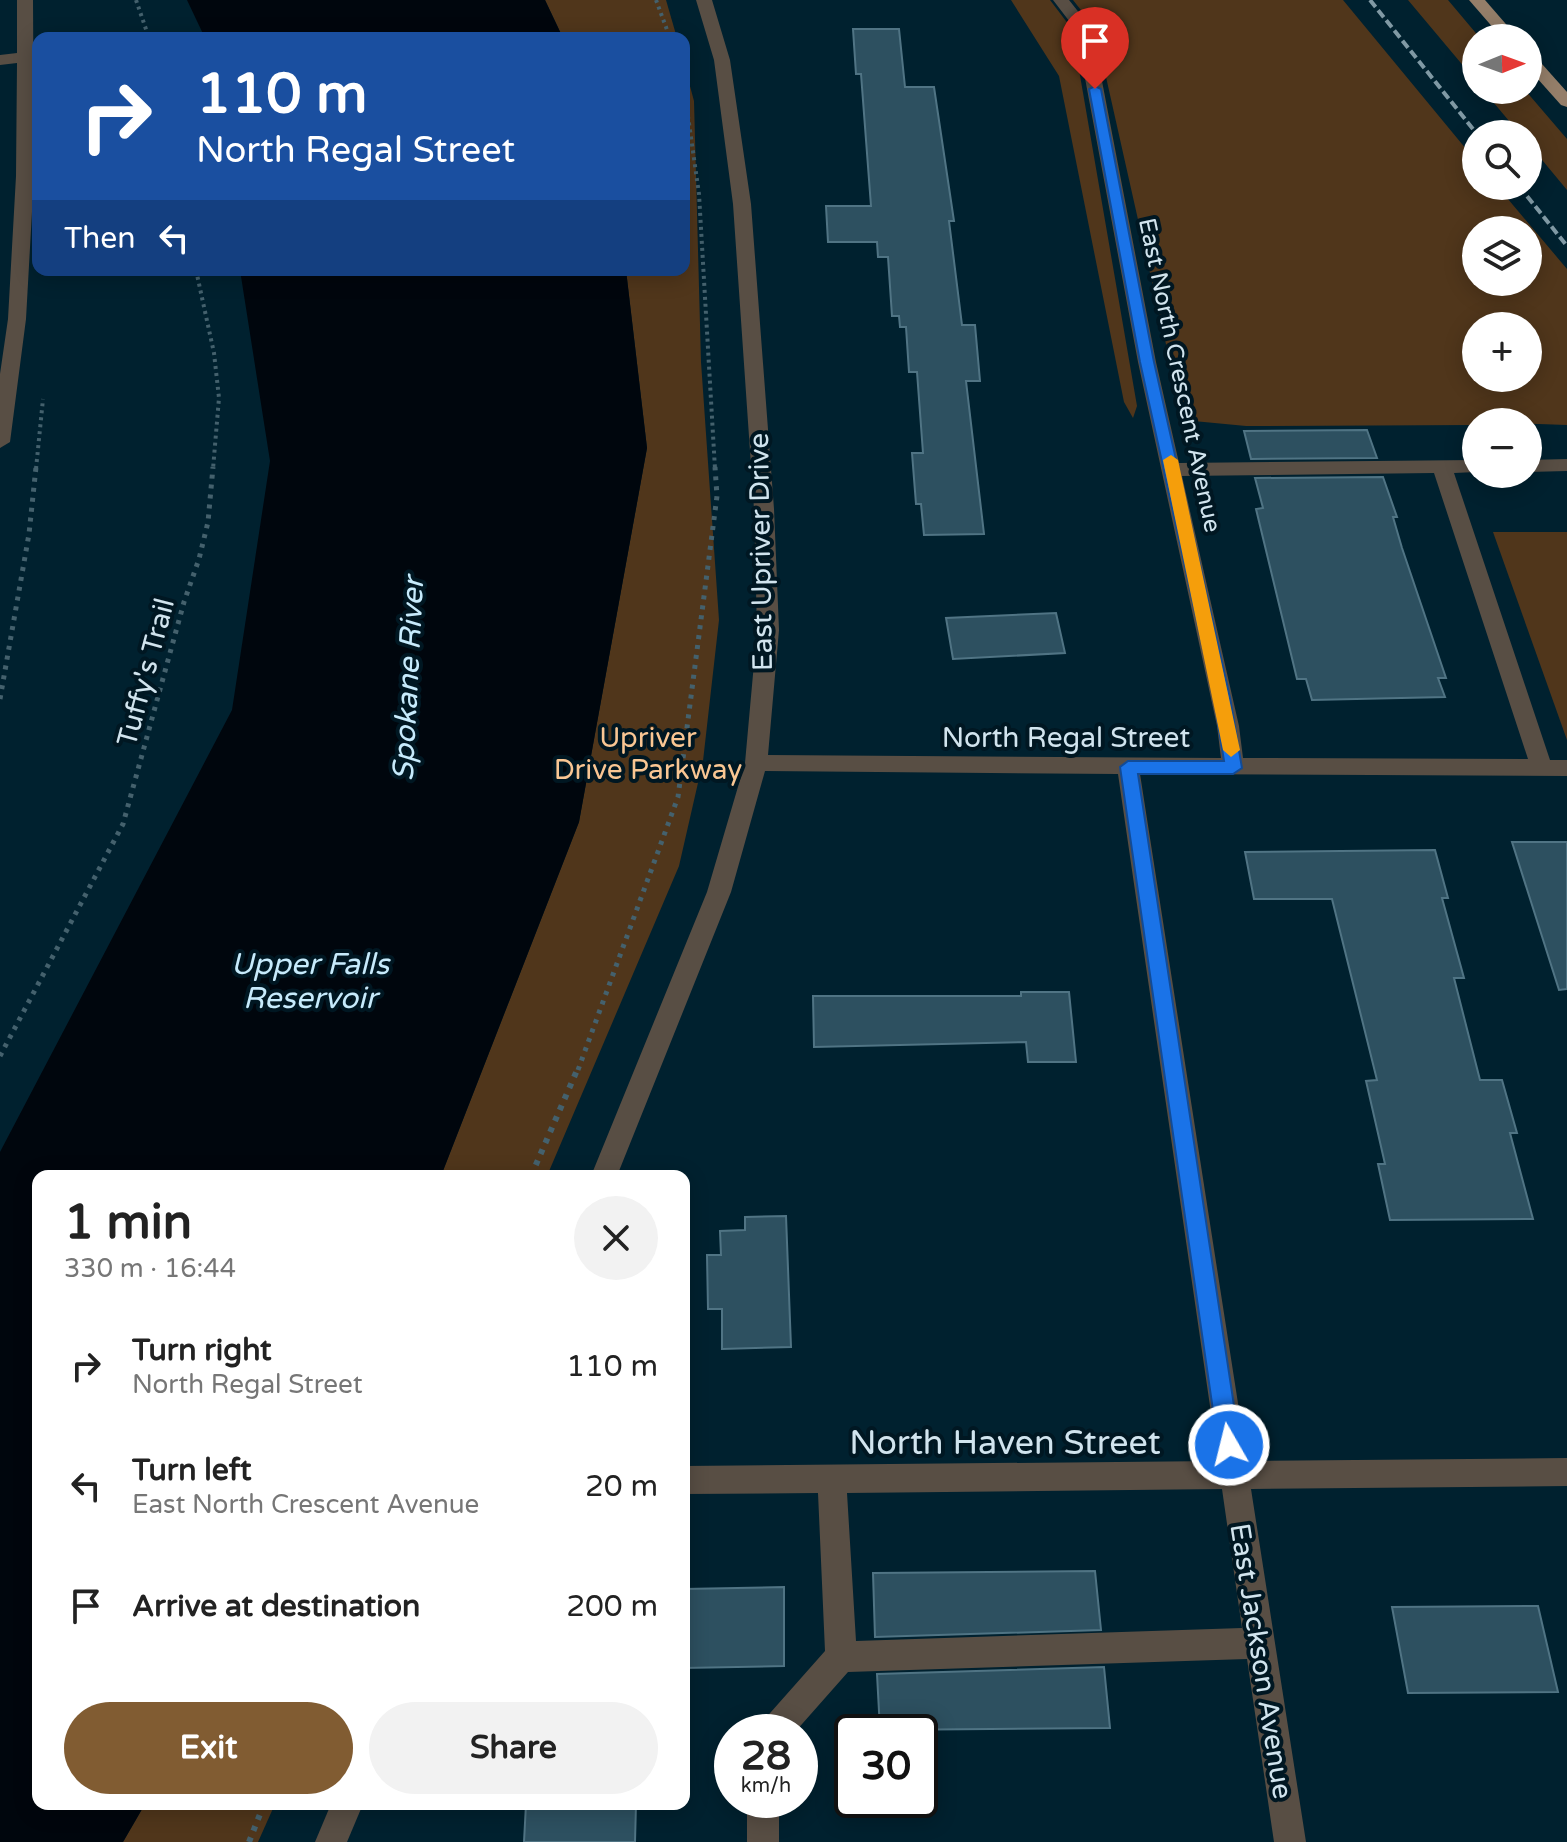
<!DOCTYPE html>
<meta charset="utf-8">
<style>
:root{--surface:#fff;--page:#f2f2f2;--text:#222;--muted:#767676;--accent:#815c32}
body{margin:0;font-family:"Varela Round",sans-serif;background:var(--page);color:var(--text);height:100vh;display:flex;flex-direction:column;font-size:30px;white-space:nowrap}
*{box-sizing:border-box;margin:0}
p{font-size:26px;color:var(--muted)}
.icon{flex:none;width:44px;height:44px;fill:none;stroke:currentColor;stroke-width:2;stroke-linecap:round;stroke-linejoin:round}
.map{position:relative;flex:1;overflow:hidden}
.drawer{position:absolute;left:32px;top:1170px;width:658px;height:640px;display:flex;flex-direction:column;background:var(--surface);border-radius:16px;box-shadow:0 4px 20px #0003}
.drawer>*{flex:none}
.guide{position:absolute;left:32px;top:32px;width:658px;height:244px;border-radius:16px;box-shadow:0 4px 20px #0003;background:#1a4fa0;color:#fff;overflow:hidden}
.needle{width:52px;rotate:89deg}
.buttons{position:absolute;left:1462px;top:24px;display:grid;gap:16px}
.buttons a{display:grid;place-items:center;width:80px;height:80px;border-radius:50%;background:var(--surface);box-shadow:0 4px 20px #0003;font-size:40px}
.speed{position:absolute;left:714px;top:1714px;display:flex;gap:16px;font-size:40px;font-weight:700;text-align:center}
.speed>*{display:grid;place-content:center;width:104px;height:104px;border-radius:50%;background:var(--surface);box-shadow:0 4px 20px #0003;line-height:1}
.speed small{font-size:20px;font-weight:400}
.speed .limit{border:4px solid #111;border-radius:12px;background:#fff;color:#111}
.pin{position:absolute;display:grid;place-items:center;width:68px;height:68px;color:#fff;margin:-82px -34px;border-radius:50% 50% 50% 0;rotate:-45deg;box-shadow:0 0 8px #0007}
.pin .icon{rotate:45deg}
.me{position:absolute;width:88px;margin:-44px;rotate:352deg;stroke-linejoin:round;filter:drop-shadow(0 0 6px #0008)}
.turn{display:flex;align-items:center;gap:28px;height:168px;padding:0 32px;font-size:36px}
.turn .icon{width:104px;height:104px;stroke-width:2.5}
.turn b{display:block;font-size:56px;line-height:68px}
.then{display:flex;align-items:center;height:76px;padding:0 32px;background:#0003;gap:16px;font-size:30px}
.round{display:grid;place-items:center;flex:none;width:84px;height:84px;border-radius:42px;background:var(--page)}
.overview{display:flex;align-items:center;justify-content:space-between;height:136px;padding:0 32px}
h1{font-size:48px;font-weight:800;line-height:60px}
.action{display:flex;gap:16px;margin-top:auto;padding:16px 32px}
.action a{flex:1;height:92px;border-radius:48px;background:var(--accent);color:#fff;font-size:32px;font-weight:800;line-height:92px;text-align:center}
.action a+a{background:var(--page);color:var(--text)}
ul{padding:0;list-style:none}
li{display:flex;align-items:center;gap:24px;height:120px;padding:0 32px}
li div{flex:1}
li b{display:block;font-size:30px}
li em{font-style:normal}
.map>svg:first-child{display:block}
.green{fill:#50361b;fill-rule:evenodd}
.water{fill:#00060d}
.building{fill:#2d5060;stroke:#507484;stroke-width:2}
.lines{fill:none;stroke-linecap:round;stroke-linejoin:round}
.path-far2{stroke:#44616d;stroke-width:4;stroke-dasharray:3 4;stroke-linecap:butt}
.path-far1{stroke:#44616d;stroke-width:5;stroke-dasharray:4 6;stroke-linecap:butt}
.path{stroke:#44616d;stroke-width:6;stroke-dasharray:5 7;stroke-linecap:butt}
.minor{fill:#584e44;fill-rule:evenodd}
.major{fill:#947e69;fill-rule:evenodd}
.rail{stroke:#8099a4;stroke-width:4;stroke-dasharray:9 4;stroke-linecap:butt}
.route{fill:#1a73e8;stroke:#114b97;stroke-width:2}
.slow{fill:#f59e0b}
.labels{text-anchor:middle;stroke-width:8;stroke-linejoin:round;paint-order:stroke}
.far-street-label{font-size:24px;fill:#d1e4ee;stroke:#001722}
.street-label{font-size:28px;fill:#d1e4ee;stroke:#001722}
.park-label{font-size:28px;fill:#f9c693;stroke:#001722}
.water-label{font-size:30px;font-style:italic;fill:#c7ebfc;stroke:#001722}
.near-street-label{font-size:34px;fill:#d1e4ee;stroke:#001722}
</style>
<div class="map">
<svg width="1567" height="1842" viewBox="0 0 1567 1842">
<rect width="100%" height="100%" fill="#00212f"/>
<!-- green -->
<g class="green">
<polygon points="545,0 666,0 677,38 563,38"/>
<polygon points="1011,0 1050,0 1072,29 1137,406 1133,418 1124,402 1059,76"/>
<path d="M1073,0h270l133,161v25h21l70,83v156l-91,-3v3l-230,1 -63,-6 -88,-392zM1476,230h52v52h-52zM1528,326v52h-52v-52z"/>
<polygon points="1408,0 1448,0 1480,38 1476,38 1476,81"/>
<polygon points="684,64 694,101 701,362 719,620 703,761 679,866 547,1176 441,1176 579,822 647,448 626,270 684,270"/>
<polygon points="1483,90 1525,90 1567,139 1567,190 1528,143 1528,134 1520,134"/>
<polygon points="1493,532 1567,532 1567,740"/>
<polygon points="145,1804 275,1804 258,1842 123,1842"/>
</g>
<!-- water -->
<g class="water">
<polygon points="187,0 545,0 563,38 205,38"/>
<polygon points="240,270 626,270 647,448 579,822 441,1176 38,1176 38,1804 145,1804 123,1842 0,1842 0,1152 232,710 270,461"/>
</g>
<!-- building -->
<g class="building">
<polygon points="853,29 899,29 905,87 934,87 954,221 949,221 962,325 975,325 980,381 966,381 984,534 924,535 921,504 916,504 912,453 923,453 917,372 909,372 906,327 900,327 899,316 892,316 888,257 878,257 877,242 828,242 826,206 871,206 861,74 856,74"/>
<polygon points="1367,430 1377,458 1251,459 1244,431"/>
<polygon points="1383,477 1397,517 1393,517 1402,548 1446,678 1438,678 1445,697 1312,700 1306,679 1297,679 1256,509 1263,508 1255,478"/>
<polygon points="1056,613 1065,653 953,659 946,618"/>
<polygon points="1512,842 1567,842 1567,989 1559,990"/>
<polygon points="1435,850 1448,898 1442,898 1464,978 1454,978 1480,1080 1502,1080 1517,1133 1510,1133 1533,1219 1390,1220 1378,1164 1385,1164 1366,1081 1377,1080 1332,899 1254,899 1245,852"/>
<polygon points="1021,992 1069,992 1076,1062 1028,1062 1026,1042 814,1047 813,996 1021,996"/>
<polygon points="786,1216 791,1347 722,1349 722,1309 708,1309 707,1255 721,1255 720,1231 745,1230 745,1217"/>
<polygon points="1095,1571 1101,1630 875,1637 873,1573"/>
<polygon points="784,1587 784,1666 684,1668 684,1589"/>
<polygon points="1538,1606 1558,1692 1408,1693 1392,1607"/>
<polygon points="1104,1667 1110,1728 880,1730 877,1674"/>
<polygon points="526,1804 636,1804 635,1842 524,1842"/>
</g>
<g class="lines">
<!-- path-far2 -->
<g class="path-far2">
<polyline points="136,0 149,38"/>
<polyline points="656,0 670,38"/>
<polyline points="684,88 699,194 715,469"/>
<polyline points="196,270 214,353 219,398 213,469"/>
<polyline points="36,469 43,399"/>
</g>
<!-- path-far1 -->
<g class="path-far1">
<polyline points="0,699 29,534 36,467"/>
<polyline points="0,1056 123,824 184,602 199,559 208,522 213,467"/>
<polyline points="578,1070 678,797 717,496 715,467"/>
</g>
<!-- path -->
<g class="path">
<polyline points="531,1176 578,1068"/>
<polyline points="249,1842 264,1804"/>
</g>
<!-- minor -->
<g class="minor">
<polygon points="17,0 33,0 34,176 26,319 10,442 0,448 0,374 8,319 16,176 17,63 0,65 0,55 17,53"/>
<path d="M696,0h16l18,60 21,144 23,305 5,121 -11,125 453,3 -4,-32 -79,-364 -62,-332 -23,-30h16l23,29 64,333 23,101 297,-3v12l-22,1 96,287h17v16l-427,-2 107,687 320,-3v28l-316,3 55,353h-32l-27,-183 -399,13 -53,60h-37l5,-11 62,-70 -7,-158 -134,1v-28l534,-5 -100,-687 -353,-3 -34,121 -114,284h-26l116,-284 38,-129 12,-133 -3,-121 -21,-305 -19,-144zM1434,473l94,286 -285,-1 -4,-32 -57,-250zM1222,1489l20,139 -386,13 -9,-148z"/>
<polygon points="1567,459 1567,471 1528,472 1528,460"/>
<rect x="747" y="1800" width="32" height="42"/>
<polygon points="331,1804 363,1804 347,1842 315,1842"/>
</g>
<!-- major -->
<g class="major">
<polygon points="1469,0 1485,0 1518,38 1502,38"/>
<polygon points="1528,53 1534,55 1567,92 1567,107 1561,105 1528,68"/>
</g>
<!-- rail -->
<g class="rail">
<polyline points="1370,0 1477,134"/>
<polyline points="1519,186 1567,246"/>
</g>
</g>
<!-- route -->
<polygon class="route" points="1095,86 1101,89 1154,362 1230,698 1242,768 1233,774 1138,774 1240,1445 1237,1453 1229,1456 1221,1453 1218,1445 1120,767 1128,761 1224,761 1214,698 1140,362 1089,89"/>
<!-- slow -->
<polygon class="slow" points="1171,455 1178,460 1240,750 1231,757 1223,750 1163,460"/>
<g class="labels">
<!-- far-street labels -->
<g class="far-street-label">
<text transform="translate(1180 375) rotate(78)" y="8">East North Crescent Avenue</text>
</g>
<!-- street labels -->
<g class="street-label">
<text transform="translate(760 552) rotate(-91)" y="10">East Upriver Drive</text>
<text transform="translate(145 672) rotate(-75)" y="10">Tuffy's Trail</text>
<text x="1066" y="747">North Regal Street</text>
<text transform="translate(1262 1661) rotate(81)" y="10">East Jackson Avenue</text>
</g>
<!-- park labels -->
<g class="park-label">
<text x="648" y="747">Upriver<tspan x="648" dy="32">Drive Parkway</tspan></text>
</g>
<!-- water labels -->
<g class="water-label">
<text transform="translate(408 679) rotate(-87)" y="10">Spokane River</text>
<text x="310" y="974">Upper Falls<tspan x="310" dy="34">Reservoir</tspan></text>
</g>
<!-- near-street labels -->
<g class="near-street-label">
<text x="1005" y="1454">North Haven Street</text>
</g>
</g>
</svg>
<div class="buttons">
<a><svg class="needle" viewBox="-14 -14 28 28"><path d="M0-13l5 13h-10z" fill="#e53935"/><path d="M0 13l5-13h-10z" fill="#767676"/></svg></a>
<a><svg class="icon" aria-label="search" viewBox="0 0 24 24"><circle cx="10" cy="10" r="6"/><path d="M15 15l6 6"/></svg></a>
<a><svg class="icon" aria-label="layers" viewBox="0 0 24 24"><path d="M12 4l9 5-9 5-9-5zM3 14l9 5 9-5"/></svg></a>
<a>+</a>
<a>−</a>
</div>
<div class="speed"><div>28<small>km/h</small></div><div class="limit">30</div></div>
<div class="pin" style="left:1095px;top:89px;background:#d93025"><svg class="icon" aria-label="arrive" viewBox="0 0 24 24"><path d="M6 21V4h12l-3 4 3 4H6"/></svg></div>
<svg class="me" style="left:1229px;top:1445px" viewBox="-20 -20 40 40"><circle r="17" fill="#1a73e8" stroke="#fff" stroke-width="3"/><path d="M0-11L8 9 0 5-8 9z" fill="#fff"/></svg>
<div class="guide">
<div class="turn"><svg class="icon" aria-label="right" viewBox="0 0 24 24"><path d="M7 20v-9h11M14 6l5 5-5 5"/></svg><div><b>110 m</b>North Regal Street</div></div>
<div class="then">Then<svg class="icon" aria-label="left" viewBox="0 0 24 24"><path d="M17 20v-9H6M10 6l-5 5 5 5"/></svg></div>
</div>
<section class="drawer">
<div class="overview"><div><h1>1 min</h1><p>330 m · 16:44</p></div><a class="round"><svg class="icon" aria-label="close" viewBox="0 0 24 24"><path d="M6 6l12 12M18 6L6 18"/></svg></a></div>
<ul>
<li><svg class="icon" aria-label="right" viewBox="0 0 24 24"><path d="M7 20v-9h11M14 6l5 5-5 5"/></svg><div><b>Turn right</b><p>North Regal Street</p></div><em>110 m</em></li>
<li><svg class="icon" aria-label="left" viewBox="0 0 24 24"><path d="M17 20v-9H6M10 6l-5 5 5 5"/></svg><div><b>Turn left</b><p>East North Crescent Avenue</p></div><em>20 m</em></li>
<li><svg class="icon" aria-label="arrive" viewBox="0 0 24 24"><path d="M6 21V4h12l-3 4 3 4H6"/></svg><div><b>Arrive at destination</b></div><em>200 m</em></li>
</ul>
<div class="action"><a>Exit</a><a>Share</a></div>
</section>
</div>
